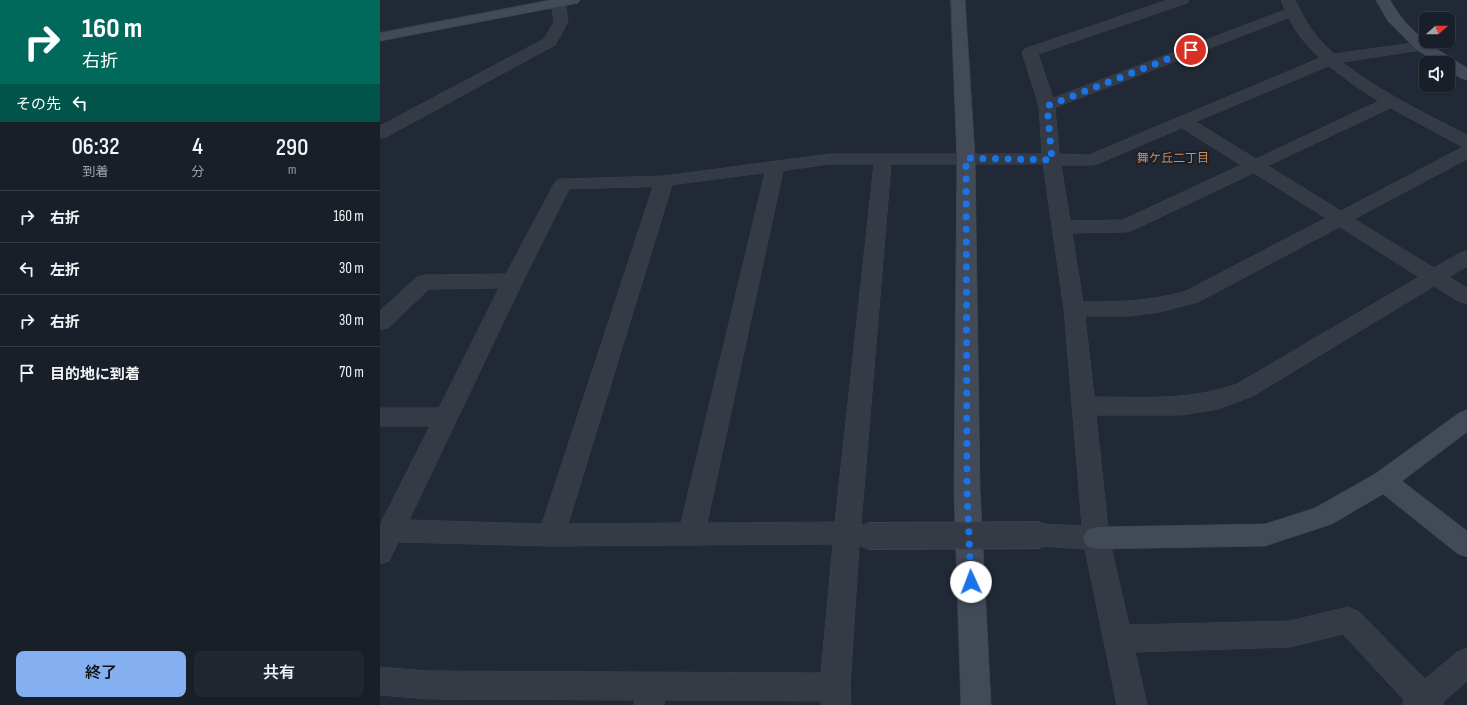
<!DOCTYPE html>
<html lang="ja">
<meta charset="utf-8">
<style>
:root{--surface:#181f28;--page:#212730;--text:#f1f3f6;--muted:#9fa2a8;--line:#363d45;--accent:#84aff1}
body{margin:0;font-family:"Sofia Sans Condensed","Noto Sans JP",sans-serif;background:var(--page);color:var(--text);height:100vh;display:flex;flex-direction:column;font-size:15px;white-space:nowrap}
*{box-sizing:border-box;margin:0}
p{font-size:13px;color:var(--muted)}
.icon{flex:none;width:22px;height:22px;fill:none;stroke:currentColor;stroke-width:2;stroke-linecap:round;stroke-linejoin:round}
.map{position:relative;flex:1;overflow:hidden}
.side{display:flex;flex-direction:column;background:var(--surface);width:380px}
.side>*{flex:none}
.top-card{background:#00695c;color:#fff;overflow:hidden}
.needle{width:26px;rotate:70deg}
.controls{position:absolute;left:1039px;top:12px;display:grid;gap:8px}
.controls a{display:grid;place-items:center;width:36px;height:36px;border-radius:8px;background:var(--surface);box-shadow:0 1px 3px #0004,0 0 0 1px var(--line);font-size:20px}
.pin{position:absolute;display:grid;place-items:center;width:34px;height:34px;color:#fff;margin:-17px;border:2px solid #fff;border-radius:50%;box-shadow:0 1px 4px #0007}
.me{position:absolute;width:44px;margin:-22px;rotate:358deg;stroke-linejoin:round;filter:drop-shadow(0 0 3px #0008)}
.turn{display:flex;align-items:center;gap:14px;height:84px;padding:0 16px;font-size:18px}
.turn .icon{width:52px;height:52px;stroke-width:2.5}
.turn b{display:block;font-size:28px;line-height:34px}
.then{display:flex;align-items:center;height:38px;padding:0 16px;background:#0003;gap:8px;font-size:15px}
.eta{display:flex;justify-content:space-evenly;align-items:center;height:68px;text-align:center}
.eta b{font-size:24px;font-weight:600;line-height:28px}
.action{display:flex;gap:8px;margin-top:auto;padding:8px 16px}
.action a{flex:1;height:46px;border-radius:8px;background:var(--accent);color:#111;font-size:16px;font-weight:600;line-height:46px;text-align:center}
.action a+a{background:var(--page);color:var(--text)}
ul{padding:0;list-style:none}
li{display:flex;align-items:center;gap:12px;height:52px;padding:0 16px;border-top:1px solid var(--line)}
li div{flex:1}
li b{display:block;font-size:15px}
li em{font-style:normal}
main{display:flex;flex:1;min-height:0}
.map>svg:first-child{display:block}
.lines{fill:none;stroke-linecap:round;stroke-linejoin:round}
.street-casing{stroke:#3d444f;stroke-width:1}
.secondary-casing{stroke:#3d444f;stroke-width:1}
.street{fill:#343b45;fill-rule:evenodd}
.secondary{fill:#424a58;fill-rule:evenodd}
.street-bridge-casing{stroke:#3d444f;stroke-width:28;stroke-linecap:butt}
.street-bridge{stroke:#343b45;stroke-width:26}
.route{stroke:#1a73e8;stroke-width:7;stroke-dasharray:0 12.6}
.labels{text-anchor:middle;stroke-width:4;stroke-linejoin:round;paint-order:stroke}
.far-neighbourhood-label{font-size:12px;fill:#cc8d5f;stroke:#19202a}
</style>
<main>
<section class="side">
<div class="top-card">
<div class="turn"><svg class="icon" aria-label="right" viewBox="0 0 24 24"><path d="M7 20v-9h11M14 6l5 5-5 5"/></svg><div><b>160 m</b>右折</div></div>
<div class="then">その先<svg class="icon" aria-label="left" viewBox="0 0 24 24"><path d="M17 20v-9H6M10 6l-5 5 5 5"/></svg></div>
</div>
<div class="eta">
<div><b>06:32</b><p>到着</p></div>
<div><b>4</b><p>分</p></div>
<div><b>290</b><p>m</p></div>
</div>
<ul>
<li><svg class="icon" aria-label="right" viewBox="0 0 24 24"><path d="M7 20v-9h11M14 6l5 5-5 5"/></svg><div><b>右折</b></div><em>160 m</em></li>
<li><svg class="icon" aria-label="left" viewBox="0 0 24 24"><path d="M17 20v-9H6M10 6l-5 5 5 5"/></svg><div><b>左折</b></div><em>30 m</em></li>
<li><svg class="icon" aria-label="right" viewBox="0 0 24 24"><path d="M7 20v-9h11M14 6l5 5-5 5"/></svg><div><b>右折</b></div><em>30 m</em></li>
<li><svg class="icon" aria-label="arrive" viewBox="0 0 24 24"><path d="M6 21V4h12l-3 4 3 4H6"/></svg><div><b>目的地に到着</b></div><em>70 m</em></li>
</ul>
<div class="action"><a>終了</a><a>共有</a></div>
</section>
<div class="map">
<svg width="1087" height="705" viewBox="0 0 1087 705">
<rect width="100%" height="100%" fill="#202935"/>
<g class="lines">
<!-- street casing -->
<g class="street-casing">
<g id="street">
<polygon points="171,0 185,0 188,22 175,45 6,137 0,138 0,126 164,39 174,22"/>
<path d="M788,0h21l-2,3 -149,51 15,44 232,-88 -4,-10h14c11,23 20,37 39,54l87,-12 5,1 2,3 -2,3 -5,1 -79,12c38,30 82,51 125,73v24l-113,60 80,49 26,-15 7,-2v15l-18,11 18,11v16l-7,-2 -26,-16 -181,110 -35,13 -37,6h-85l13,123 20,87 161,-4 58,-14 10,4 67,68 32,-27 10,-4v33l-24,21 1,3h-42l2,-5 -61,-66 -53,13 -155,5 12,53h-30l-32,-156 -45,-3 -9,-3 -4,-8 4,-8 9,-3 42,2 -18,-217 -21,-145h-152l-30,360 9,3 4,8 -4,8 -11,3 -9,141 1,18h-30v-4l-156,-1 -1,5h-30l1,-5 -207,-1 -48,-4v-28l48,4 393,2 12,-129 -282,2 -153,-4 -9,19 -9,3v-39l50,-99h-50v-18h59l60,-120 -70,1 -41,39 -8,2v-19l37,-34 7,-2 82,-1 48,-90 3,-4 6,-1 101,-3 166,-22h212l-3,-48 -17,-54 3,-3zM909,18c7,15 19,29 31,40l-231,97 -30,-1 -4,-46zM949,66l29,22 21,13 -123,58 -60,-37zM1011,108l70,38 5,1 -5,1 -120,63 -73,-45zM802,128l59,37 -118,55 -53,1 -9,-56h30l6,-1zM450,164h44l-39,358 -128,1 76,-352zM385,173l-84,350 -113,1 104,-339zM874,173l72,45 -142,74c-36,9 -63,10 -101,10l-11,-69 54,-1 7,-2zM273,187l-111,337 -133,-4 114,-239 46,-92zM960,227l79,50 -182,107c-48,17 -93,13 -143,13l-9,-81h45l30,-4 38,-10z"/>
</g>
</g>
<!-- secondary casing -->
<g class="secondary-casing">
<g id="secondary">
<polygon points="171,0 200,0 198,3 193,4 0,41 0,33"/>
<polygon points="571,0 585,0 595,158 600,490 611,705 581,705 574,490 577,158"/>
<path d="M996,0h14c19,34 45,48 77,68v12l-6,-2 -13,-8v-7h-11l-21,-14 -28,-28z"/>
<polygon points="1087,410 1087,432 1022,481 1087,531 1087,557 1078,554 1003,494 952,524 885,546 716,549 707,546 703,538 707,530 716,527 885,524 935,508 995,474 1079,413"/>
</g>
</g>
<!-- street -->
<use href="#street" class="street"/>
<!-- secondary -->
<use href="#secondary" class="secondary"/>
<!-- street-bridge casing -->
<g class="street-bridge-casing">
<polyline id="street-bridge" points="488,536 660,535"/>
</g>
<!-- street-bridge -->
<use href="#street-bridge" class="street-bridge"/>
</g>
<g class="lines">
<!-- route -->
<polyline class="route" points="591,582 587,490 586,158 672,160 667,106 811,50"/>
</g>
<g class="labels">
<!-- far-neighbourhood labels -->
<g class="far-neighbourhood-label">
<text x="793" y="162">舞ケ丘二丁目</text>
</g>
</g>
</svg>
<div class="controls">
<a><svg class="needle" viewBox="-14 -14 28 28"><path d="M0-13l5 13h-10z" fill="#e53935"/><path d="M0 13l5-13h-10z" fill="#9fa2a8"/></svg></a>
<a><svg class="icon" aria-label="sound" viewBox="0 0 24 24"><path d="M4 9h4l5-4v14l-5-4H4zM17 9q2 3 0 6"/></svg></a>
</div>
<div class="pin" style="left:811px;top:50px;background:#d93025"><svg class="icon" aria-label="arrive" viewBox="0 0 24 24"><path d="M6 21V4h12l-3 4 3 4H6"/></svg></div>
<svg class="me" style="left:591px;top:582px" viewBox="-20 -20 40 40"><circle r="19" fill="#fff"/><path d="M0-13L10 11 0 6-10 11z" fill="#1a73e8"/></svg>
</div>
</main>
